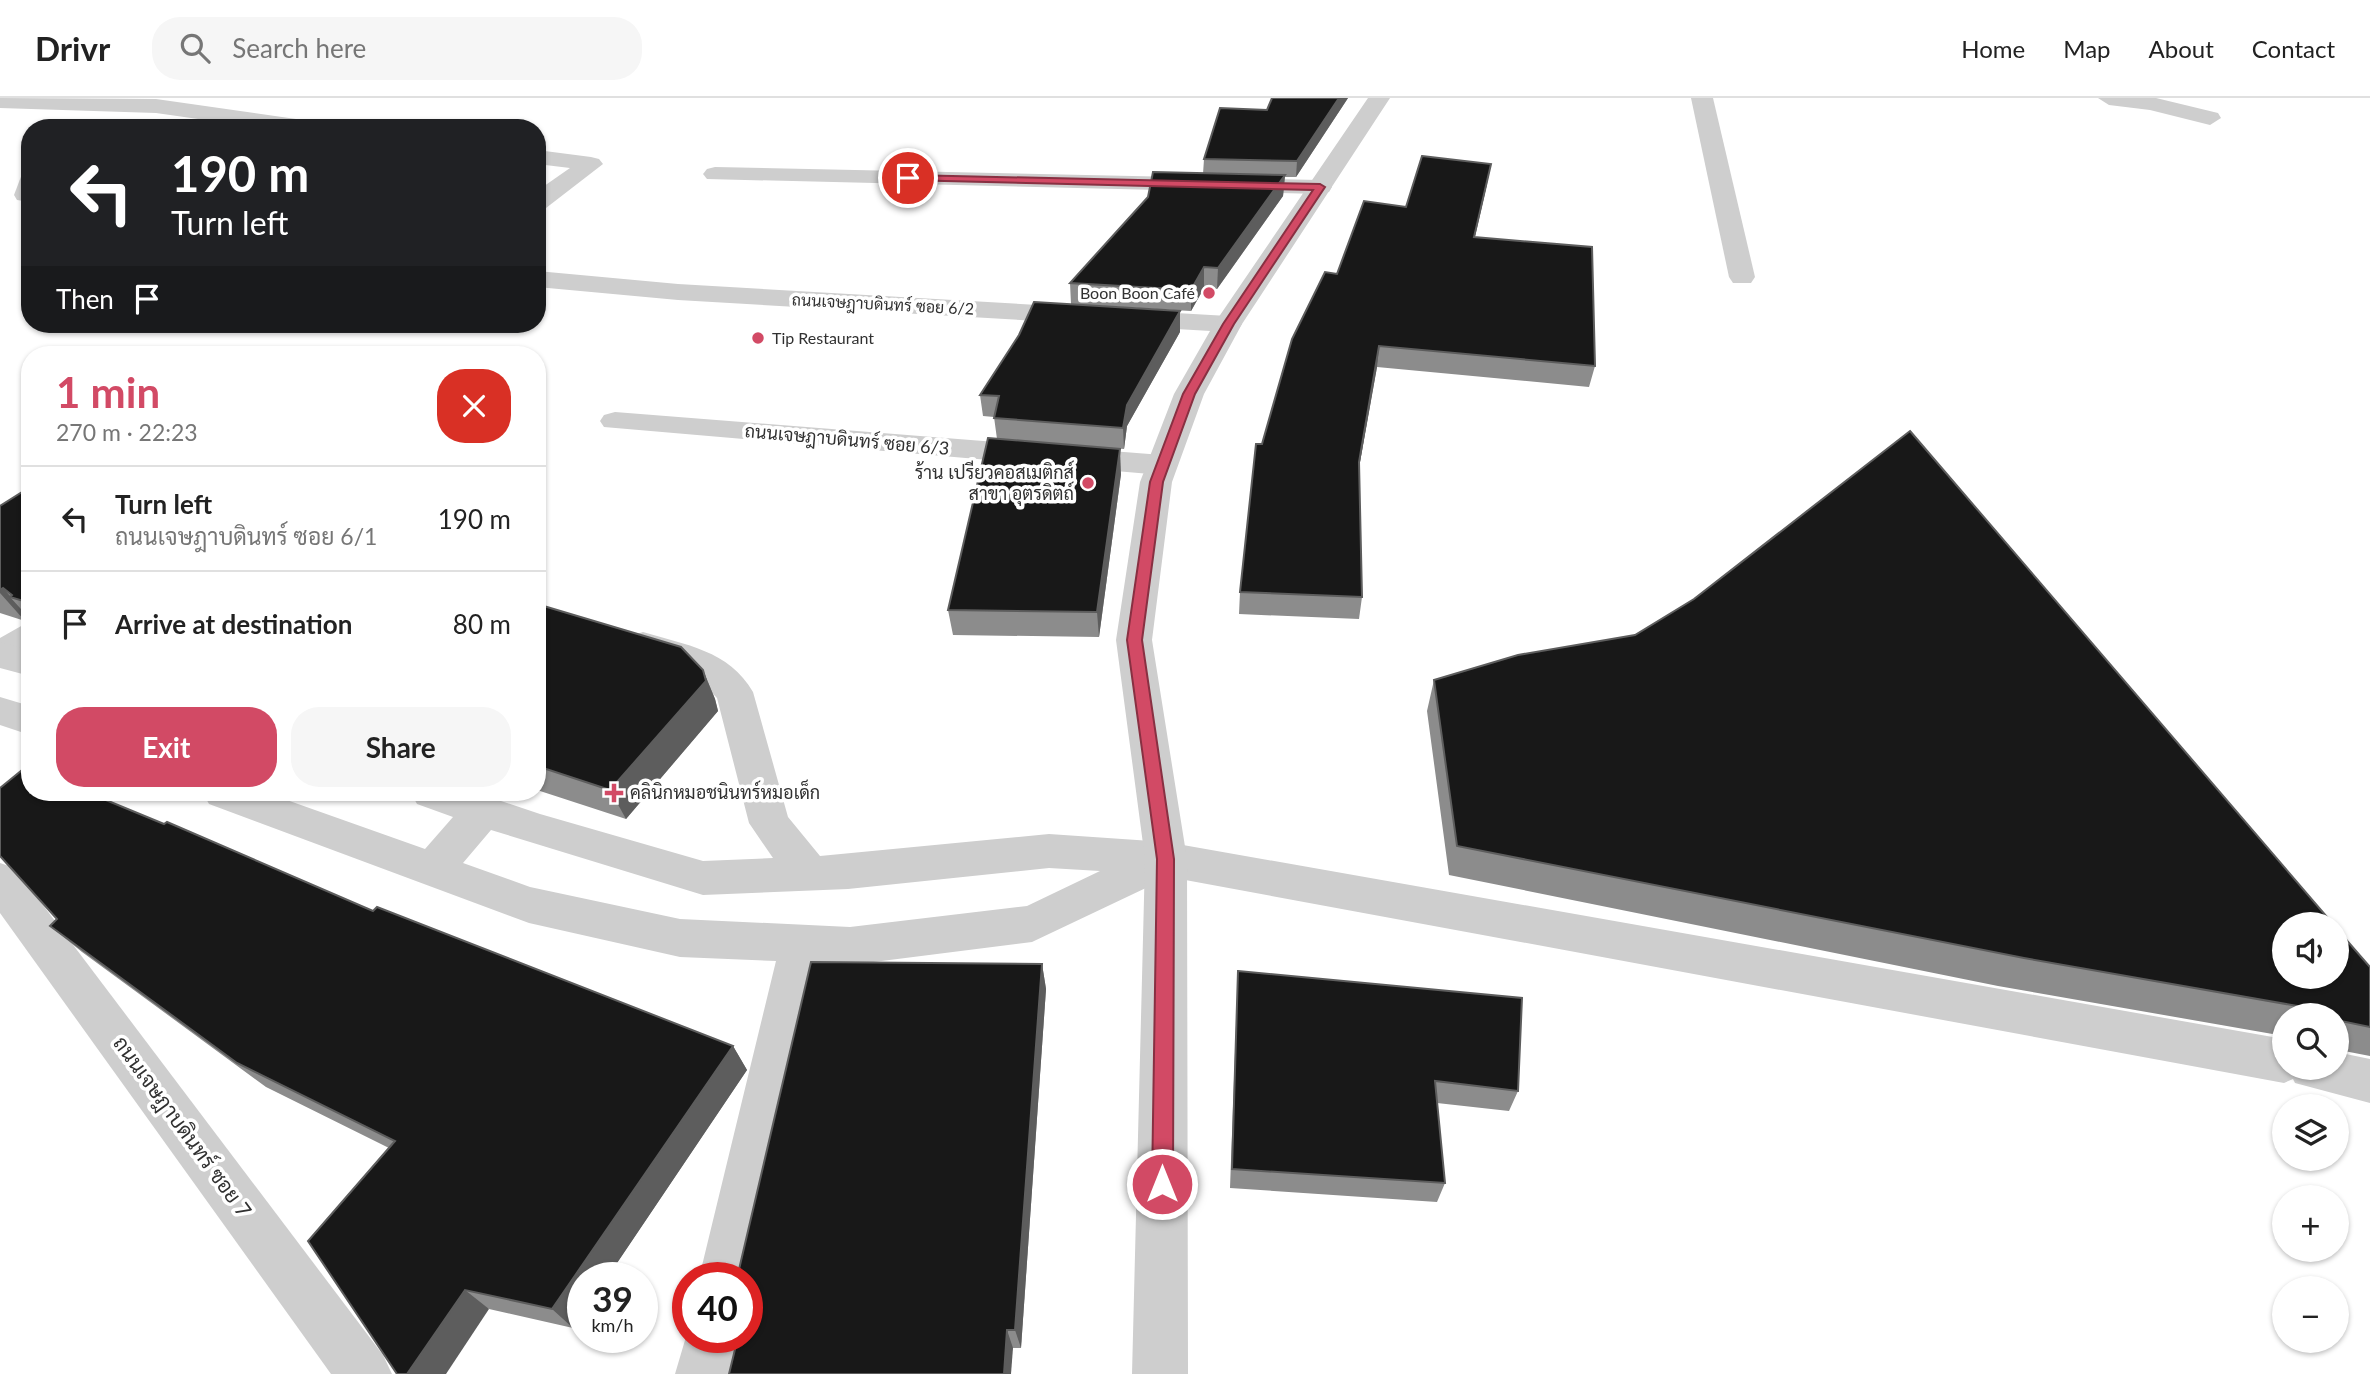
<!DOCTYPE html>
<meta charset="utf-8">
<style>
:root{--surface:#fff;--page:#f6f6f6;--text:#222;--muted:#767676;--line:#e0e0e0;--accent:#d24a65}
body{margin:0;font-family:Lato,Sarabun,sans-serif;background:var(--page);color:var(--text);height:100vh;display:flex;flex-direction:column;font-size:26px;white-space:nowrap}
*{box-sizing:border-box;margin:0}
p{font-size:23px;color:var(--muted)}
.icon{flex:none;width:38px;height:38px;fill:none;stroke:currentColor;stroke-width:2;stroke-linecap:round;stroke-linejoin:round}
.map{position:relative;flex:1;overflow:hidden}
.sheet{position:absolute;left:21px;top:248px;width:525px;height:455px;display:flex;flex-direction:column;background:var(--surface);border-radius:28px;box-shadow:0 2px 5px #0004}
.sheet>*{flex:none}
.guide{position:absolute;left:21px;top:21px;width:525px;height:214px;border-radius:28px;box-shadow:0 2px 5px #0004;background:#202124;color:#fff;overflow:hidden}
.controls{position:absolute;left:2272px;top:814px;display:grid;gap:14px}
.controls a{display:grid;place-items:center;width:77px;height:77px;border-radius:50%;background:var(--surface);box-shadow:0 2px 5px #0004;font-size:35px}
.speed{position:absolute;left:567px;top:1164px;display:flex;gap:14px;font-size:35px;font-weight:700;text-align:center}
.speed>*{display:grid;place-content:center;width:91px;height:91px;border-radius:50%;background:var(--surface);box-shadow:0 2px 5px #0004;line-height:1}
.speed small{font-size:18px;font-weight:400}
.speed .limit{border:10px solid #d22;background:#fff;color:#111}
.pin{position:absolute;display:grid;place-items:center;width:60px;height:60px;color:#fff;margin:-30px;border:4px solid #fff;border-radius:50%;box-shadow:0 2px 7px #0007}
.me{position:absolute;width:77px;margin:-38px;rotate:0deg;stroke-linejoin:round;filter:drop-shadow(0 0 5px #0008)}
.turn{display:flex;align-items:center;gap:24px;height:147px;padding:0 35px;font-size:32px}
.turn .icon{width:91px;height:91px;stroke-width:2.5}
.turn b{display:block;font-size:49px;line-height:60px}
.then{display:flex;align-items:center;height:66px;padding:0 35px;background:#0003;gap:14px;font-size:26px}
.round{display:grid;place-items:center;flex:none;width:74px;height:74px;border-radius:28px;background:var(--page)}
.headline{display:flex;align-items:center;justify-content:space-between;height:119px;padding:0 35px}
h1{font-size:42px;font-weight:700;line-height:52px;color:var(--accent)}
.button{display:flex;gap:14px;margin-top:auto;padding:14px 35px}
.button a{flex:1;height:80px;border-radius:28px;background:var(--accent);color:#fff;font-size:28px;font-weight:700;line-height:80px;text-align:center}
.button a+a{background:var(--page);color:var(--text)}
ul{padding:0;list-style:none}
li{display:flex;align-items:center;gap:21px;height:105px;padding:0 35px;border-top:2px solid var(--line)}
li div{flex:1}
li b{display:block;font-size:26px}
li em{font-style:normal}
header{display:flex;align-items:center;gap:42px;box-sizing:border-box;height:98px;padding:0 35px;background:var(--surface);border-bottom:2px solid var(--line)}
header strong{font-size:33px}
nav{display:flex;gap:38px;margin-inline-start:auto;font-size:24px}
.search{width:490px;height:63px;background:var(--page);display:flex;align-items:center;gap:18px;box-sizing:border-box;padding:0 24px;border-radius:28px;color:var(--muted);font-size:26px}
.map>svg:first-child{display:block}
.lines{fill:none;stroke-linecap:round;stroke-linejoin:round}
.service{fill:#cecece;fill-rule:evenodd}
.minor{fill:#cecece;fill-rule:evenodd}
.tertiary{fill:#cecece;fill-rule:evenodd}
.wall{fill:#8c8c8c}
.shaded-wall{fill:#5d5d5d}
.building{fill:#181818;stroke:#5d5d5d;stroke-width:2}
.route{fill:#d24a65;stroke:#883042;stroke-width:2}
.poi-dot{fill:#d24a65;stroke:#fff;stroke-width:2.5}
.labels{text-anchor:middle;stroke-width:7;stroke-linejoin:round;paint-order:stroke}
.far-poi-label{font-size:16px;fill:#313131;stroke:#fff;text-anchor:end}
.far-street-label{font-size:16px;fill:#313131;stroke:#fff}
.street-label{font-size:18px;fill:#313131;stroke:#fff}
.poi-label{font-size:18px;fill:#313131;stroke:#fff;text-anchor:end}
.near-street-label{font-size:21px;fill:#313131;stroke:#fff}
</style>
<header>
<strong>Drivr</strong>
<div class="search"><svg class="icon" aria-label="search" viewBox="0 0 24 24"><circle cx="10" cy="10" r="6"/><path d="M15 15l6 6"/></svg>Search here</div>
<nav><a>Home</a><a>Map</a><a>About</a><a>Contact</a></nav>
</header>
<div class="map">
<svg width="2370" height="1276" viewBox="0 0 2370 1276">
<rect width="100%" height="100%" fill="#fff"/>
<g class="lines">
<!-- service -->
<polygon class="service" points="30,523 30,547 0,564 0,540"/>
<!-- minor -->
<g class="minor">
<polygon points="0,0 156,1 310,23 321,30 261,30 156,15 0,10"/>
<polygon points="1691,0 1713,0 1755,179 1751,185 1733,185 1729,179"/>
<polygon points="2098,0 2156,0 2218,15 2221,20 2210,27 2150,12 2109,7"/>
<polygon points="537,52 591,59 599,61 603,66 546,110 537,112 537,93 570,70 537,66"/>
<polygon points="715,69 1320,82 1329,84 1332,89 1329,94 1320,96 707,81 703,76 707,71"/>
<polygon points="30,74 30,104 17,102 14,97 22,76"/>
<polygon points="537,173 678,186 1228,218 1238,220 1242,226 1238,232 1228,234 678,202 537,189"/>
<polygon points="615,314 1162,357 1173,360 1178,367 1173,374 1162,377 604,329 600,323 604,317"/>
<path d="M643,534c42,13 86,18 110,60l35,125 32,39 229,-22 117,8 1118,197v29h52v-16l34,7v44l-75,-20 -2,-4 -9,4 -1115,-206 -137,65 -182,23 -30,-2 -69,315 -4,10v-10h-48l77,-317 -96,-4 -151,-34 -320,-119 -6,-11h64l158,56 28,-32 -36,-13 -6,-11h66l63,21 163,47 70,-3 -24,-35 -32,-125 -23,-24 -64,-20 -5,-9 5,-9zM491,732l212,65 145,-6 201,-21 51,3 -73,35 -177,21 -170,-8 -150,-32 -67,-24z"/>
<polygon points="0,544 30,552 30,578 0,570"/>
<polygon points="0,599 30,608 30,637 0,627"/>
<polygon points="0,765 15,770 383,1257 392,1276 331,1276 0,815"/>
<polygon points="688,1232 688,1239 739,1239 731,1276 675,1276"/>
</g>
<!-- tertiary -->
<polygon class="tertiary" points="1368,0 1390,0 1242,226 1204,296 1172,384 1152,542 1187,761 1188,1276 1132,1276 1145,761 1116,542 1140,384 1174,296 1214,226"/>
</g>
<!-- wall -->
<g class="wall">
<polygon points="1348,0 1296,79 1285,79 1283,98 1217,191 1204,190 1191,213 1071,206 1070,185 1148,99 1203,76 1204,61 1267,12"/>
<polygon points="1487,86 1475,139 1595,268 1589,289 1377,269 1359,370 1362,499 1359,521 1239,516 1240,494 1262,346 1337,176 1406,109"/>
<polygon points="1180,234 1127,328 1124,351 1085,348 1121,376 1099,539 953,537 948,512 997,341 994,319 983,318 980,297"/>
<polygon points="30,389 30,521 25,523 0,515 0,408"/>
<polygon points="537,506 703,572 715,601 718,613 626,721 537,692"/>
<polygon points="1434,582 2370,869 2370,958 2339,952 2336,954 2336,917 2284,917 2284,938 1998,888 1449,777 1427,613"/>
<polygon points="164,726 373,813 733,948 747,972 573,1230 489,1211 308,1143 389,1050 266,989 82,854 50,828"/>
<polygon points="1042,866 1046,891 1021,1250 736,1248 727,1239 747,1239"/>
<polygon points="1238,873 1518,993 1509,1013 1437,1005 1445,1085 1437,1104 1230,1090"/>
</g>
<!-- shaded-wall -->
<g class="shaded-wall">
<polygon points="1339,0 1348,0 1296,79 1297,63"/>
<polygon points="1491,66 1487,86 1470,159 1474,139"/>
<polygon points="1285,77 1283,98 1217,191 1218,170"/>
<polygon points="1204,169 1204,190 1191,213 1191,192"/>
<polygon points="1180,213 1180,234 1127,328 1124,351 1123,330 1127,307"/>
<polygon points="1379,248 1377,269 1356,386 1359,364"/>
<polygon points="1120,351 1121,376 1099,539 1097,514"/>
<polygon points="3,490 11,499 10,499 30,521 25,523 0,495 0,492"/>
<polygon points="703,572 715,601 718,613 626,721 610,692"/>
<polygon points="1042,866 1046,891 1021,1250 1015,1232"/>
<polygon points="733,948 747,972 607,1180 583,1180 583,1216 573,1230 552,1211"/>
<polygon points="465,1192 489,1211 446,1276 407,1276"/>
<polygon points="1007,1232 1013,1250 1011,1276 1004,1276"/>
</g>
<!-- building -->
<g class="building">
<polygon points="1272,0 1339,0 1297,63 1204,61 1220,10 1267,12"/>
<polygon points="1422,58 1491,66 1474,139 1592,149 1595,268 1379,248 1359,364 1362,499 1240,494 1256,346 1262,346 1292,241 1325,174 1337,176 1364,103 1406,109"/>
<polygon points="1153,74 1285,77 1218,170 1204,169 1191,192 1070,185 1148,99"/>
<polygon points="1034,204 1180,213 1127,307 1123,330 994,320 999,298 980,297 1019,237"/>
<polygon points="1910,333 2333,826 2284,826 2284,878 2336,878 2336,830 2370,869 2370,929 2336,922 2336,917 2322,917 2320,912 2024,860 1457,748 1434,582 1518,557 1635,537 1694,501"/>
<polygon points="988,340 1120,351 1097,514 948,512"/>
<polygon points="30,389 30,505 10,499 12,497 3,490 0,492 0,408"/>
<polygon points="537,506 681,549 703,572 706,583 610,692 537,668"/>
<polygon points="27,668 30,670 30,695 89,695 164,726 167,724 373,813 377,809 733,948 552,1211 465,1192 407,1276 397,1276 308,1143 395,1043 237,965 50,828 57,821 0,758 0,690"/>
<polygon points="811,864 1042,866 1015,1232 1007,1232 1004,1276 729,1276 738,1239 747,1239 747,1180 737,1180"/>
<polygon points="1238,873 1522,900 1518,993 1435,983 1445,1085 1232,1071"/>
</g>
<!-- route -->
<polygon class="route" points="908,77 1320,86 1325,89 1234,226 1195,296 1163,384 1142,542 1174,761 1173,1086 1170,1094 1162,1097 1155,1094 1152,1086 1157,761 1127,542 1150,384 1183,296 1223,226 1313,92 904,82"/>
<!-- markers -->
<g class="poi-dot">
<circle cx="1209" cy="195" r="7"/>
<circle cx="758" cy="240" r="7"/>
<circle cx="1088" cy="385" r="7"/>
<path d="M610.5 684.5h7v7h7v7h-7v7h-7v-7h-7v-7h7z"/>
</g>
<g class="labels">
<!-- far-poi labels -->
<g class="far-poi-label">
<text x="1195" y="201">Boon Boon Café</text>
<text x="772" y="246" text-anchor="start">Tip Restaurant</text>
</g>
<!-- far-street labels -->
<g class="far-street-label">
<text transform="translate(883 206) rotate(3)" y="6">ถนนเจษฎาบดินทร์ ซอย 6/2</text>
</g>
<!-- street labels -->
<g class="street-label">
<text transform="translate(847 342) rotate(5)" y="6">ถนนเจษฎาบดินทร์ ซอย 6/3</text>
</g>
<!-- poi labels -->
<g class="poi-label">
<text x="1074" y="381">ร้าน เปรียวคอสเมติกส์<tspan x="1074" dy="21">สาขา อุตรดิตถ์</tspan></text>
<text x="630" y="701" text-anchor="start">คลินิกหมอชนินทร์หมอเด็ก</text>
</g>
<!-- near-street labels -->
<g class="near-street-label">
<text transform="translate(182 1029) rotate(54)" y="7">ถนนเจษฎาบดินทร์ ซอย 7</text>
</g>
</g>
</svg>
<div class="controls">
<a><svg class="icon" aria-label="sound" viewBox="0 0 24 24"><path d="M4 9h4l5-4v14l-5-4H4zM17 9q2 3 0 6"/></svg></a>
<a><svg class="icon" aria-label="search" viewBox="0 0 24 24"><circle cx="10" cy="10" r="6"/><path d="M15 15l6 6"/></svg></a>
<a><svg class="icon" aria-label="layers" viewBox="0 0 24 24"><path d="M12 4l9 5-9 5-9-5zM3 14l9 5 9-5"/></svg></a>
<a>+</a>
<a>−</a>
</div>
<div class="speed"><div>39<small>km/h</small></div><div class="limit">40</div></div>
<div class="pin" style="left:908px;top:80px;background:#d93025"><svg class="icon" aria-label="arrive" viewBox="0 0 24 24"><path d="M6 21V4h12l-3 4 3 4H6"/></svg></div>
<svg class="me" style="left:1162px;top:1086px" viewBox="-20 -20 40 40"><circle r="17" fill="#d24a65" stroke="#fff" stroke-width="3"/><path d="M0-11L8 9 0 5-8 9z" fill="#fff"/></svg>
<div class="guide">
<div class="turn"><svg class="icon" aria-label="left" viewBox="0 0 24 24"><path d="M17 20v-9H6M10 6l-5 5 5 5"/></svg><div><b>190 m</b>Turn left</div></div>
<div class="then">Then<svg class="icon" aria-label="arrive" viewBox="0 0 24 24"><path d="M6 21V4h12l-3 4 3 4H6"/></svg></div>
</div>
<section class="sheet">
<div class="headline"><div><h1>1 min</h1><p>270 m · 22:23</p></div><a class="round" style="background:#d93025;color:#fff"><svg class="icon" aria-label="close" viewBox="0 0 24 24"><path d="M6 6l12 12M18 6L6 18"/></svg></a></div>
<ul>
<li><svg class="icon" aria-label="left" viewBox="0 0 24 24"><path d="M17 20v-9H6M10 6l-5 5 5 5"/></svg><div><b>Turn left</b><p>ถนนเจษฎาบดินทร์ ซอย 6/1</p></div><em>190 m</em></li>
<li><svg class="icon" aria-label="arrive" viewBox="0 0 24 24"><path d="M6 21V4h12l-3 4 3 4H6"/></svg><div><b>Arrive at destination</b></div><em>80 m</em></li>
</ul>
<div class="button"><a>Exit</a><a>Share</a></div>
</section>
</div>
